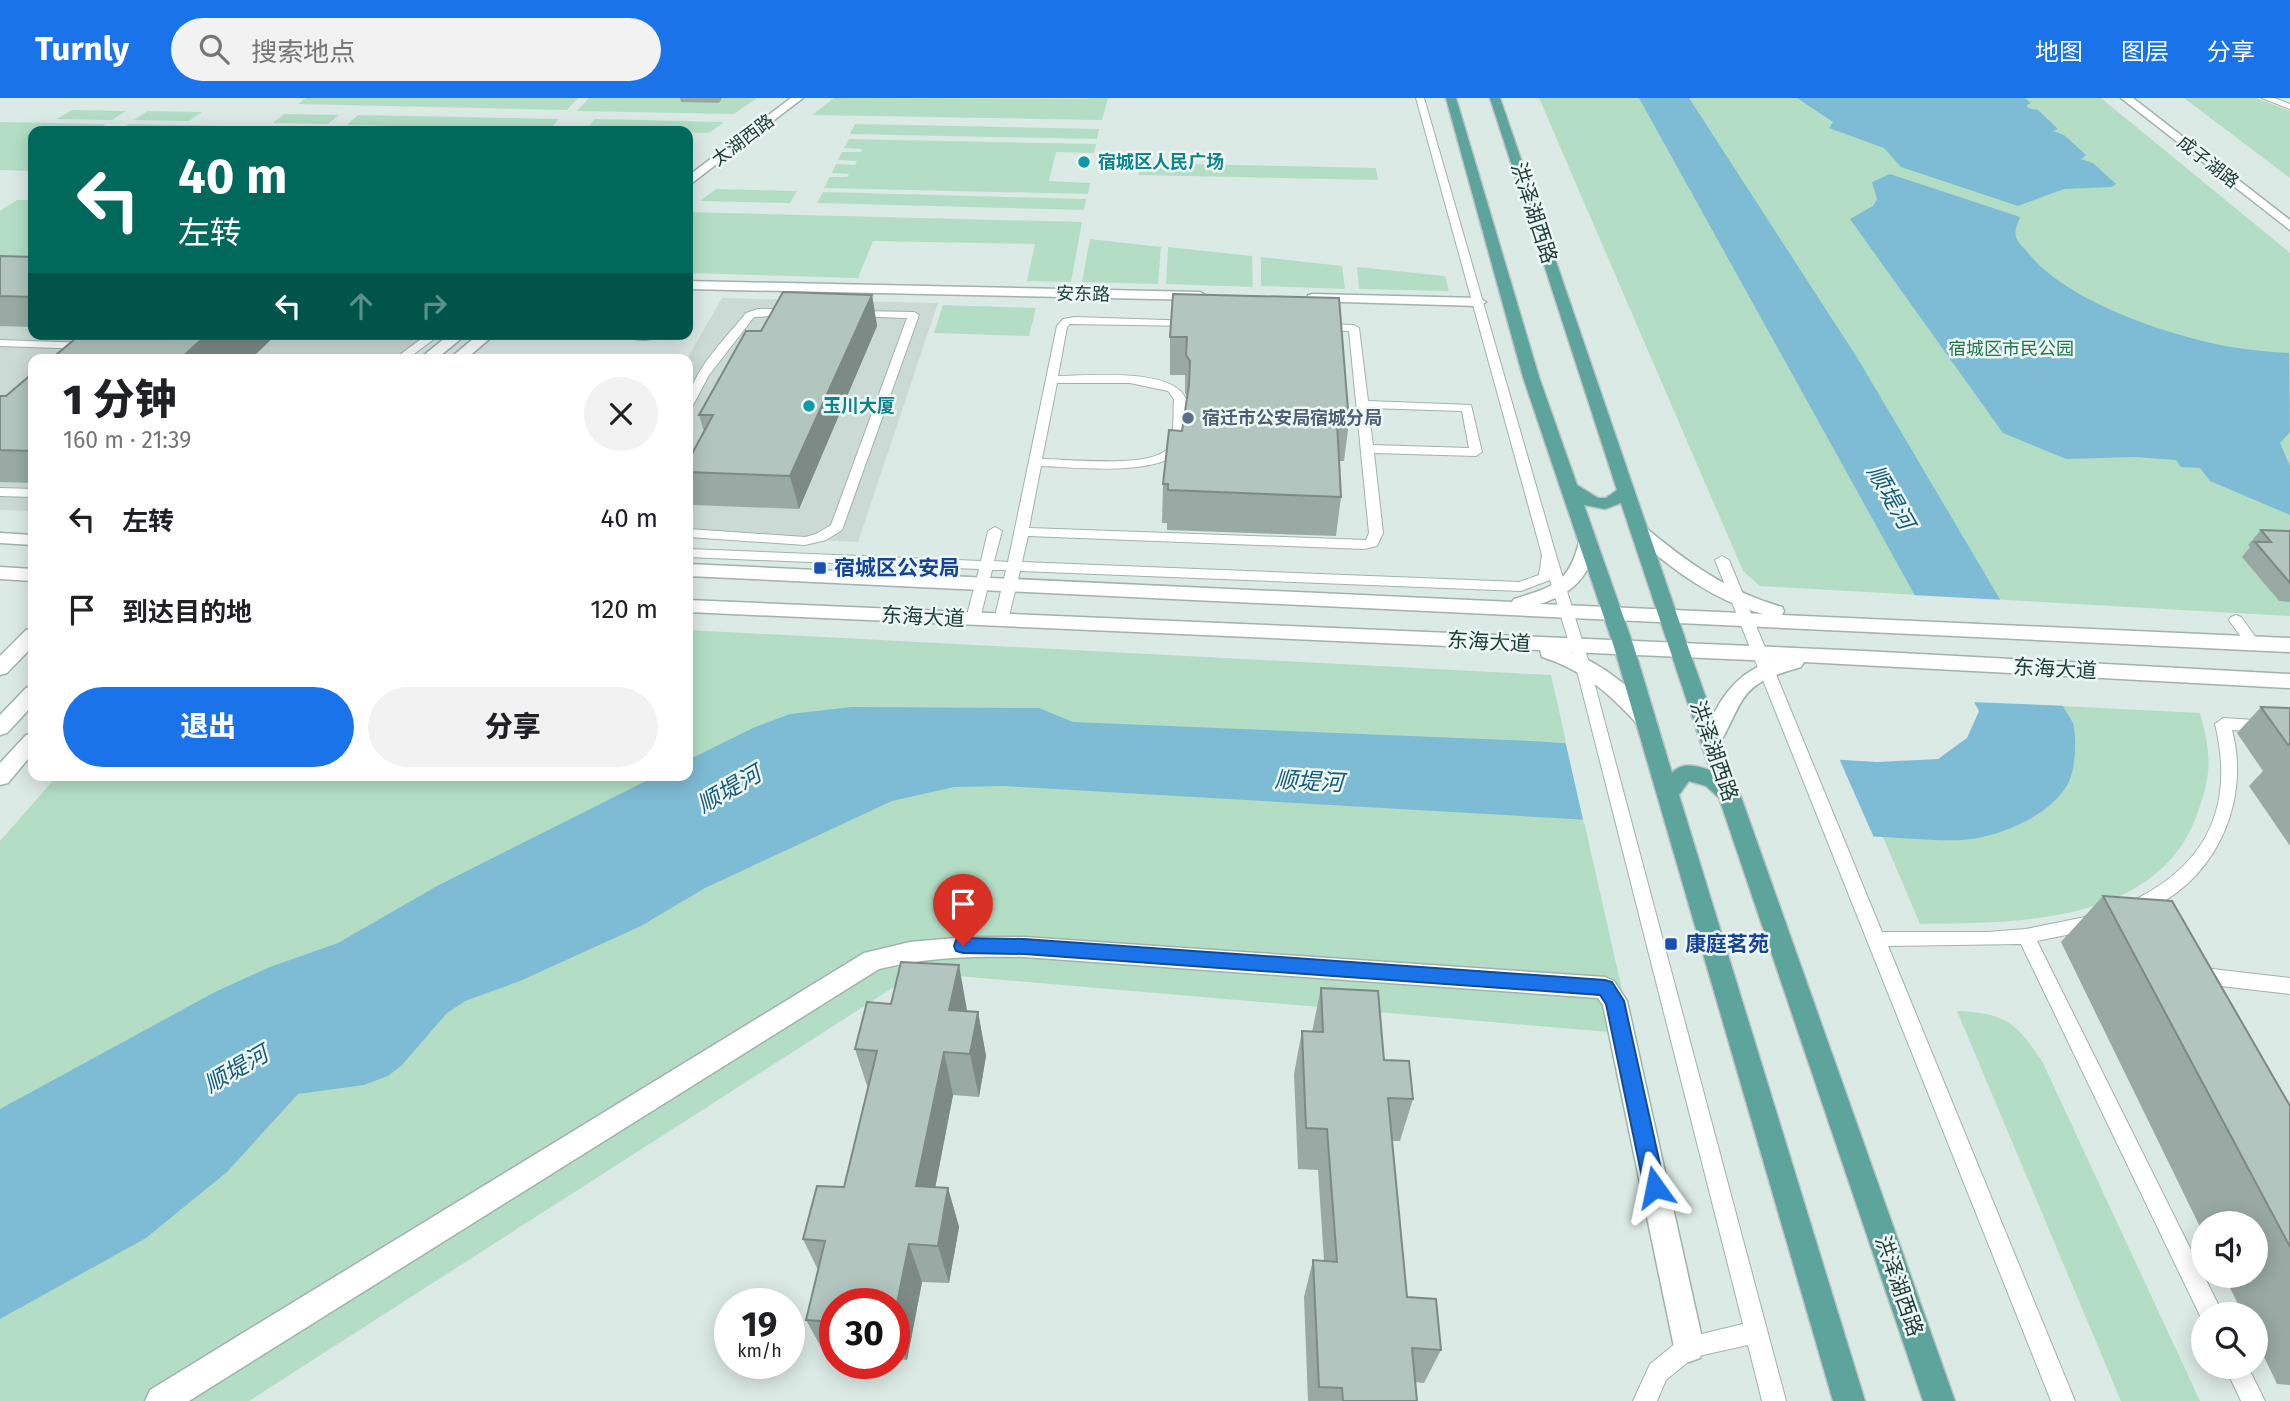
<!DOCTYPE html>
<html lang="zh">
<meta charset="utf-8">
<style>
:root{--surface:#fff;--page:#f2f2f2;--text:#202124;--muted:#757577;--accent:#1a73e8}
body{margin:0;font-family:"Fira Sans","Noto Sans SC",sans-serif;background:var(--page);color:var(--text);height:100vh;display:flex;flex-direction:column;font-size:26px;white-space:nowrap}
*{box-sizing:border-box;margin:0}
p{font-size:23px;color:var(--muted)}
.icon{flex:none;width:38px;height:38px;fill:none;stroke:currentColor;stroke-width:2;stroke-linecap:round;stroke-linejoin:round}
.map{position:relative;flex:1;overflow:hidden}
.side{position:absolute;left:28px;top:256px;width:665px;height:427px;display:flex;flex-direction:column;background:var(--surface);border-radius:14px;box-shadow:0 4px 18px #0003}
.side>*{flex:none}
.guide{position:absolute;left:28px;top:28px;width:665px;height:214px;border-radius:14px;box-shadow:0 4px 18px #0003;background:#00695c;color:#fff;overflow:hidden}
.fabs{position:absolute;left:2191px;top:1113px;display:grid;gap:14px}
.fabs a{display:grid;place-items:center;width:77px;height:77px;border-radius:50%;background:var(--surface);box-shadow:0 4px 18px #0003;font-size:35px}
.speed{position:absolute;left:714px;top:1190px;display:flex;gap:14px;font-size:35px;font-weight:700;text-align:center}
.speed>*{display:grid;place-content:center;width:91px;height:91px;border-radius:50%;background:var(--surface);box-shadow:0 4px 18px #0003;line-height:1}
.speed small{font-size:18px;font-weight:400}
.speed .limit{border:10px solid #d22;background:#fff;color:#111}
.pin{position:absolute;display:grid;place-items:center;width:60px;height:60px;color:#fff;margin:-72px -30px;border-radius:50% 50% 50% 0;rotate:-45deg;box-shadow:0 0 7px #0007}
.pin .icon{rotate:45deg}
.me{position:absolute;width:77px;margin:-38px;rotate:348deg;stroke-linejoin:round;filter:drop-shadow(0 0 5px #0008)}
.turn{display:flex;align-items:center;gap:24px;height:147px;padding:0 35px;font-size:32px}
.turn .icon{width:91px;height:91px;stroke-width:2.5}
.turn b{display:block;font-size:49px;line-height:60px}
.lanes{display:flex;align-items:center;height:66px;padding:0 35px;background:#0003;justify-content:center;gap:35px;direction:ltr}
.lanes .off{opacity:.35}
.round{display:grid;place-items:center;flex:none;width:74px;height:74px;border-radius:37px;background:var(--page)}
.head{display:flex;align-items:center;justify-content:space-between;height:119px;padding:0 35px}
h1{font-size:42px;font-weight:800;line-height:52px}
.button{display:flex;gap:14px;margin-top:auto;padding:14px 35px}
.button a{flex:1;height:80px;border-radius:42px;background:var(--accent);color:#fff;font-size:28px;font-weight:800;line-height:80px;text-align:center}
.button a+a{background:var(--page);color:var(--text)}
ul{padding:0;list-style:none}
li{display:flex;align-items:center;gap:21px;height:91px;padding:0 35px}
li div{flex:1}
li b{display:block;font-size:26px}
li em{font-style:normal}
header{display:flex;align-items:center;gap:42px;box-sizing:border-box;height:98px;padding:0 35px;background:var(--accent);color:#fff}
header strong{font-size:33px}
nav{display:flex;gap:38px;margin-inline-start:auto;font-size:24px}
.search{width:490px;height:63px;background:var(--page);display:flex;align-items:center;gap:18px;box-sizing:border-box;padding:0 24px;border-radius:38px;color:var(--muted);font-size:26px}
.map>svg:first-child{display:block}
.built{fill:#cbdad5}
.green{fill:#b3dec5}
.water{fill:#7ebbd5}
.pier{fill:#dceae6}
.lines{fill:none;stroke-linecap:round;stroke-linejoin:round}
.service-casing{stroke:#9fb2ae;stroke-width:2}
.minor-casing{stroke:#9fb2ae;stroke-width:3}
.tertiary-casing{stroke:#9fb2ae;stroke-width:3}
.primary-casing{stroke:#bbc4c3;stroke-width:3}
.service{fill:#fff;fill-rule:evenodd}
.minor{fill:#fff;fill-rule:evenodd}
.tertiary{fill:#fff;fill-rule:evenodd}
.primary{fill:#5da49c;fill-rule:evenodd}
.wall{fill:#99a9a4}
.shaded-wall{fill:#7d8a86}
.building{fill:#b2c5bf;stroke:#7d8a86;stroke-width:2}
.route{fill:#1a73e8;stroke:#114b97;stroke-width:2}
.culture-dot{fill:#0f9aa8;stroke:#edf7f3;stroke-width:2.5}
.service-dot{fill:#5c6f8a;stroke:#edf7f3;stroke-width:2.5}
.transit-dot{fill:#1a4fb4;stroke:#edf7f3;stroke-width:2.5}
.labels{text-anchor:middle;stroke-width:5;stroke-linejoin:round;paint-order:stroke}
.far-street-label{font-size:18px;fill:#1d3b37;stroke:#edf7f3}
.far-culture-label{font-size:18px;font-weight:bold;fill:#0d838f;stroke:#edf7f3;text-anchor:start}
.far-park-label{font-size:18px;fill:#24754f;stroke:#edf7f3}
.far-service-label{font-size:18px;font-weight:bold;fill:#4e5e75;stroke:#edf7f3;text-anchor:start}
.street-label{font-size:21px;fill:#1d3b37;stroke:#edf7f3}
.transit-label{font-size:21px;font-weight:bold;fill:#164399;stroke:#edf7f3;text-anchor:start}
.water-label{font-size:23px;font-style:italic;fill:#135a7b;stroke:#edf7f3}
</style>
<header>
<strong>Turnly</strong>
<div class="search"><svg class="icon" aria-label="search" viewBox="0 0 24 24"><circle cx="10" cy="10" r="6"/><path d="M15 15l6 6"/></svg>搜索地点</div>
<nav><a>地图</a><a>图层</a><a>分享</a></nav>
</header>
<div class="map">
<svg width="2290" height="1303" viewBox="0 0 2290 1303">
<rect width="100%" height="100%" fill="#dceae6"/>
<!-- built -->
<g class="built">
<polygon points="0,181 33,182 33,236 430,236 394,261 33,261 33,413 0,412"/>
<polygon points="722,200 938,205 858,444 688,436 687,261"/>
</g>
<!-- green -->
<g class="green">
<polygon points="306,0 578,0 567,12 298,6"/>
<polygon points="589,0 757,0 734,16 577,13"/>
<polygon points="834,0 1073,1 1108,0 1102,22 812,17"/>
<polygon points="1539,0 2101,0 2290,155 2290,518 1760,488 1743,473"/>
<polygon points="2184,0 2256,0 2290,13 2290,80"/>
<polygon points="72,12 126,13 112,22 57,21"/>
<polygon points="148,13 202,14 189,23 134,22"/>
<polygon points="284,16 339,17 328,26 273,25"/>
<polygon points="358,17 559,21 550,31 347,27"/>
<polygon points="595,21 724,24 709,35 585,32"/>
<polygon points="0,24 106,26 96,33 33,33 33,73 0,72"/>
<polygon points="129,26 325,30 321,33 118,33"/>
<polygon points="855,26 1099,31 1097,41 850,36"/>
<polygon points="849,41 1096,46 1094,55 1056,54 1049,83 1090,85 1088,96 824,90 830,79 847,79 849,76 832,75 836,66 855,67 857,63 838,62 842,54 861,54 862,51 844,50"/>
<polygon points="1140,65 1376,70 1378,82 1139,77"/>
<polygon points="716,91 797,93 790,105 700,103"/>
<polygon points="823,94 1086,101 1084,112 817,105"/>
<polygon points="17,102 33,102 33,161 0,160 0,113"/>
<polygon points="688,114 1082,124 1071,184 1027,183 1035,146 873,143 858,180 688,175"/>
<polygon points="1090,141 1161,149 1158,186 1082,184"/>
<polygon points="1168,149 1252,158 1253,189 1166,186"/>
<polygon points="1261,159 1342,168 1345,191 1261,188"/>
<polygon points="1357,169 1445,178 1449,193 1359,191"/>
<polygon points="943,207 1036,210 1029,238 934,235"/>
<polygon points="688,532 1551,577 1632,936 935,876 908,880 249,1303 0,1303 0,743 58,677 688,677"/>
<path d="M2063,608l137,7c12,44 12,62 -4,104 -40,107 -180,106 -276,107l-37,-87 89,2z"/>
<path d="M1957,913c49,2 60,12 86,52l157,338h-79z"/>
</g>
<!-- water -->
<g class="water">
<path d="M1639,0h50l169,261 215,364c4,17 3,49 -7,64 -19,29 -61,47 -94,52 -12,2 -25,1 -38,1l-930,-54 -50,1 -62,14 -187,87 -64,38 -121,55 -55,20 -18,12 -45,52 -14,11 -24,9 -66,9 -71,78 -81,66 -146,81v-210l215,-117 55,-25 68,-24 99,-57 221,-111h30v-15l65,-32 37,-14 62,-7 187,1 34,14 457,19 347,21 61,-3 29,-21 12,-27z"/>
<polygon points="1797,0 2025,0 2031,5 2027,7 2028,10 2038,12 2058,31 2053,33 2064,37 2086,57 2081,61 2093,65 2116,86 2112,89 2064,91 2018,108 1901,69 1884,50 1829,30 1833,24"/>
<path d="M1890,76l130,43c-2,6 -6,13 -4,20 2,6 9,12 13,17 40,49 141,82 202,93 19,3 39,5 58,6l1,79 -10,11 10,23v49l-80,-34 -10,-13 -19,-1 -5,-7 -42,-3 -68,2 -63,-26 -153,-214 23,-13 4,-7 -5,-17z"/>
</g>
<!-- pier -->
<g class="pier">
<polygon points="1911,497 2005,502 2068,608 1970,604"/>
<polygon points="1565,642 1838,658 1875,742 1584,726"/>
</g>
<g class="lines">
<!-- service casing -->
<g class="service-casing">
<g id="service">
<path d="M1416,0h8l132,457 33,108 197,738h-24l-14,-56 -54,12 -28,23 -9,21h-24l17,-37 31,-25 62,-15 -168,-661 -25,-83 -29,11 -501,-20 -12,49 -7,5 -7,-5 12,-50h-14l-12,49 -7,5 -7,-5 13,-50 -291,-12v-8l293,12 7,-30 7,-4 7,4 -8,30 14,1 49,-236 6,-7 12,-2 120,4 1,2 -5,3 -121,-2 -3,3 -9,49c31,0 114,-9 128,23 -1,14 1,36 -5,48 -15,31 -110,20 -140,19l-12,62 337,12 3,-7 -20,-202 -31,-2v-4l4,-1 32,1 5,3 9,73 103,4 11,47 -6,4 -102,-3 9,80 -6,13 -13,3 -336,-13 -6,26 497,20 20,-7 3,-20zM1057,285h73l38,8 6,8c-1,13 1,38 -6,49 -16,21 -101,11 -126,11zM1368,310l94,3 7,37 -96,-3z"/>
<polygon points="2262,0 2274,0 2290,6 2290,11"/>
<path d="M758,211h33l5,3 -5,3 -37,2 -45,58 -17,32 -4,1c0,-35 37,-68 58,-95z"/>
<polygon points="856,213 914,214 919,217 842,432 826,442 805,447 688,439 688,431 805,439 816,436 831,427 907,220 852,218 851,216"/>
<polygon points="428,236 441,236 407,261 394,261"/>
<path d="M619,236h33l3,3c-8,6 -28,2 -36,-3z"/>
<polygon points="0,242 88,245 94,248 88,251 0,248"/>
<polygon points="0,390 33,391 33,399 0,398"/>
<polygon points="1722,458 1729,462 1882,834 1987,834 2026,831 2095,817 2101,819 2104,824 2101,829 2095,831 2037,843 2219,1208 2222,1216 2203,1216 2203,1224 2021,846 1888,848 2075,1303 2051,1303 1715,462"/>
<polygon points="2236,517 2241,519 2257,541 2259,544 2257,547 2247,547 2231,525 2229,522 2231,519"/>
<path d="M2223,620l67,4v12l-58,-4c20,75 -20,159 -96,184l-6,-2 -3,-5 3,-5c77,-36 105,-96 85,-178z"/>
<polygon points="2195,869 2290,880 2290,896 2195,885 2189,883 2186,877 2189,871"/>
<polygon points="2225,1269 2248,1269 2265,1303 2241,1303"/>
</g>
</g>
<!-- minor casing -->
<g class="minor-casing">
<g id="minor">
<polygon points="688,183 1200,194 1207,198 1200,202 688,191"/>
<polygon points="1313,196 1479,200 1486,204 1479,208 1308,203 1308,197"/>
<polygon points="33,531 33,548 7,575 0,577 0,558 26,532"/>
<path d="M967,839h57l581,40 9,4 13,20 77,346 -4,11 -11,4 -11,-4 -4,-11 -71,-342 -5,-7 -574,-41c-49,-1 -97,0 -145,12l-690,432h-44l5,-11 714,-437 46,-11z"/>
</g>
</g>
<!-- tertiary casing -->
<g class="tertiary-casing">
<g id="tertiary">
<polygon points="791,0 803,0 688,88 688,78"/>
<polygon points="2121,0 2133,0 2290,122 2290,132"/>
<polygon points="450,236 467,236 436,261 419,261"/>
<polygon points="479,236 495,236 466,261 449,261"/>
<path d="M1640,429l6,1c42,35 83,64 136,79l2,4 -2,4 508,23v14l-1602,-76v-12l824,38 2,-3c39,-12 55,-16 65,-57l9,-6 9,6c-8,35 -23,51 -57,62l223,10c-50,-14 -90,-44 -129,-78l-3,-4 3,-4z"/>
<polygon points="0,435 33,437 33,447 0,445"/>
<polygon points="0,469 33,471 33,483 0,481"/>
<path d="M688,502l1176,51 426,23v14l-486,-26 -3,5c-64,18 -54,29 -83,80l-7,3 -7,-3 -3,-5c15,-37 31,-68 71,-81l-202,-9c32,12 69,39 87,70l-3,5 -7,2 -7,-2c-29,-32 -56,-57 -98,-70l-2,-7 -852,-38z"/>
<polygon points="33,588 33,607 7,635 0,637 0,617 26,590"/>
<polygon points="33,635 33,655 8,685 0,687 0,665 26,637"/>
</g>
</g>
<!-- primary casing -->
<g class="primary-casing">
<path id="primary" d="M1446,0h10l83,279 38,108 21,13h8l11,-8 -127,-392h10l189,552 266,751h-32l-204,-603 -13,-12 -17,-5 -10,14 186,606h-32l-219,-754 -91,-270zM1621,405l89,267c-13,-4 -28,-9 -38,3l-38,-126 -50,-142 21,4z"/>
</g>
<!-- service -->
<use href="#service" class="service"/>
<!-- minor -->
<use href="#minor" class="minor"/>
<!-- tertiary -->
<use href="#tertiary" class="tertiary"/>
<!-- primary -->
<use href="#primary" class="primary"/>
</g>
<!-- wall -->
<g class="wall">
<polygon points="680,0 722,0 719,5 681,4"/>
<polygon points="0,158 33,159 33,229 0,228"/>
<polygon points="1173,196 1349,324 1344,363 1339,363 1341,399 1336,438 1167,432 1167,425 1162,425 1163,386 1182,333 1187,299 1185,295 1185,277 1170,277 1170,239"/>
<polygon points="872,197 877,228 799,411 693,407 688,391 688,363 704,334 699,317 761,233"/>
<polygon points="33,275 33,385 0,384 0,298 6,298"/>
<polygon points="2261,432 2290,433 2290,504 2279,503 2242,459 2250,449 2248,447"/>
<polygon points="2261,609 2290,610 2290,748 2249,688 2263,673 2237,635"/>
<polygon points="2103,798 2290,1008 2290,1287 2277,1286 2256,1242 2256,1216 2243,1216 2224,1178 2256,1178 2256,1125 2203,1125 2203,1135 2061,844"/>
<polygon points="1321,890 1384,962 1413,1001 1400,1043 1392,1043 1407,1199 1441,1252 1424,1285 1415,1284 1417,1303 1308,1303 1304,1199 1313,1162 1324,1163 1318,1072 1298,1071 1294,976 1302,933 1312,934"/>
<polygon points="967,912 967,914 978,914 986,958 979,999 953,997 935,1090 948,1090 959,1129 949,1185 922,1184 907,1262 894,1261 894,1206 835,1206 835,1257 825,1256 806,1222 818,1172 803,1141 844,1089 868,991 855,951"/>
</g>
<!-- shaded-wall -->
<g class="shaded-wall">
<polygon points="872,197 877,228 799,411 790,378"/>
<polygon points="214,236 277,236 251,261 180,261 202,241"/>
<polygon points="959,867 967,912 959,956 949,912"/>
<polygon points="978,914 986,958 979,999 970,956"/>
<polygon points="944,954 953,997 928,1127 916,1088"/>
<polygon points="948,1090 959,1129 949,1185 938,1148"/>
<polygon points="909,1146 922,1184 907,1262 894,1232 894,1220"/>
</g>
<!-- building -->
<g class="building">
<polygon points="0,158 33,159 33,199 0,198"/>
<polygon points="783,194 872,197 790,378 688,374 688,363 713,317 699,317 746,233 761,233"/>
<polygon points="1173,196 1339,200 1349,324 1337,324 1341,399 1168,392 1168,386 1163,386 1169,332 1182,333 1189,287 1190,263 1186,257 1187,239 1170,239"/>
<polygon points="81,236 214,236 202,241 180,261 51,261"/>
<polygon points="33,275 33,353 0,352 0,298 6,298"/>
<polygon points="2261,432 2290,433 2290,485 2255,444 2271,444"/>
<polygon points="2261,609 2290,610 2290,645 2288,647"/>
<polygon points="2103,798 2172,803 2290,1008 2290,1149"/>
<polygon points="901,864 959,867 949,912 978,914 970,956 944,954 916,1088 948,1090 938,1148 909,1146 894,1220 894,1206 835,1206 835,1224 806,1222 825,1143 803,1141 817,1088 844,1089 877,953 855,951 867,904 891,906"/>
<polygon points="1321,890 1378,893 1384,962 1409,963 1413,1001 1388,1000 1407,1199 1436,1201 1441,1252 1412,1250 1417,1303 1343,1303 1342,1290 1319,1289 1313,1162 1337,1164 1327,1031 1306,1030 1302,933 1323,934"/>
</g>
<!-- route -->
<polygon class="route" points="963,840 1024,841 1605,882 1612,884 1624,903 1665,1089 1662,1096 1655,1099 1647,1096 1644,1089 1606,906 1600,897 1024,856 963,855 956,853 954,848 956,842"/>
<!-- markers -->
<g class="culture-dot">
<circle cx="1084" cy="64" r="7"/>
<circle cx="809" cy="308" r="7"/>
</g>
<circle class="service-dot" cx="1188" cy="320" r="7"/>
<g class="transit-dot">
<rect x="813" y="463" width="14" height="14" rx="3.5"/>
<rect x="1664" y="839" width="14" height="14" rx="3.5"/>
</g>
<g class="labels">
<!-- far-street labels -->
<g class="far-street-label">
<text transform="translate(743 42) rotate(-37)" y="6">太湖西路</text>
<text transform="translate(2208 64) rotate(38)" y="6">成子湖路</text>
<text transform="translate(1083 196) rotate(1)" y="6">安东路</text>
</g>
<!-- far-culture labels -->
<g class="far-culture-label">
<text x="1098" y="70">宿城区人民广场</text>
<text x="823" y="314">玉川大厦</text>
</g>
<!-- far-park labels -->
<g class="far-park-label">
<text x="2011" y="257">宿城区市民公园</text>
</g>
<!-- far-service labels -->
<g class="far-service-label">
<text x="1202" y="326">宿迁市公安局宿城分局</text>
</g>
<!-- street labels -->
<g class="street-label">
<text transform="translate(1534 115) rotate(72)" y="7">洪泽湖西路</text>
<text transform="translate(923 519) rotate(3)" y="7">东海大道</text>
<text transform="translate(1489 544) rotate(3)" y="7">东海大道</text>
<text transform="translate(2055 571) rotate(3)" y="7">东海大道</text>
<text transform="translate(1714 653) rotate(71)" y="7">洪泽湖西路</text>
<text transform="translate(1899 1188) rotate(71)" y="7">洪泽湖西路</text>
</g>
<!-- transit labels -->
<g class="transit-label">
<text x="834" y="477">宿城区公安局</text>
<text x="1685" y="853">康庭茗苑</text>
</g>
<!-- water labels -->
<g class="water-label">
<text transform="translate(1891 399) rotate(60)" y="8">顺堤河</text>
<text transform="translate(1309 683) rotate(3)" y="8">顺堤河</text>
<text transform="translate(729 691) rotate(-30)" y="8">顺堤河</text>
<text transform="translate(236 971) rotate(-30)" y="8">顺堤河</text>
</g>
</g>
</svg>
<div class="fabs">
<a><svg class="icon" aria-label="sound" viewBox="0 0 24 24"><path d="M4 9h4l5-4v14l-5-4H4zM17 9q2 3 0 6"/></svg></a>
<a><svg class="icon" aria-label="search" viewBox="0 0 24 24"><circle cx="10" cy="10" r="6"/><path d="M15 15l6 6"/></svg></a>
</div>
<div class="speed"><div>19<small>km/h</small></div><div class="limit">30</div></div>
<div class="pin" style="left:963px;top:848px;background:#d93025"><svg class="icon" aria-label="arrive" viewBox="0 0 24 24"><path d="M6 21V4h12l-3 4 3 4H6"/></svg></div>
<svg class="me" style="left:1655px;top:1089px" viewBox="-20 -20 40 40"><path d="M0-17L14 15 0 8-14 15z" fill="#1a73e8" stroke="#fff" stroke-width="4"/></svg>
<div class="guide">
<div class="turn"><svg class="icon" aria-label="left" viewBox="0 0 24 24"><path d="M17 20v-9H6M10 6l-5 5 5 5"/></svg><div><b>40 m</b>左转</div></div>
<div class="lanes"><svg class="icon" aria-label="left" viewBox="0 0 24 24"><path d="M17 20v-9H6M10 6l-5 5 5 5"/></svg><svg class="icon off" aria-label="ahead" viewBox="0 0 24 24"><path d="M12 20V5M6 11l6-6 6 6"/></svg><svg class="icon off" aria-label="right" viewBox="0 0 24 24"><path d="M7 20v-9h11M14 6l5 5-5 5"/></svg></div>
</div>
<section class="side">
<div class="head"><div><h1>1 分钟</h1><p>160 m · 21:39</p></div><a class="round"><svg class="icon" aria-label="close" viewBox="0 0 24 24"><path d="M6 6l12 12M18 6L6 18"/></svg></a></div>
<ul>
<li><svg class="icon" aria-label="left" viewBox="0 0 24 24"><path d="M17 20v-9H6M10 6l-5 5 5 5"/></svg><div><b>左转</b></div><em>40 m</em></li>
<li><svg class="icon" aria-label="arrive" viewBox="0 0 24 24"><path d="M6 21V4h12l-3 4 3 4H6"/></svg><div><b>到达目的地</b></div><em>120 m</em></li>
</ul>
<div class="button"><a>退出</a><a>分享</a></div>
</section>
</div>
